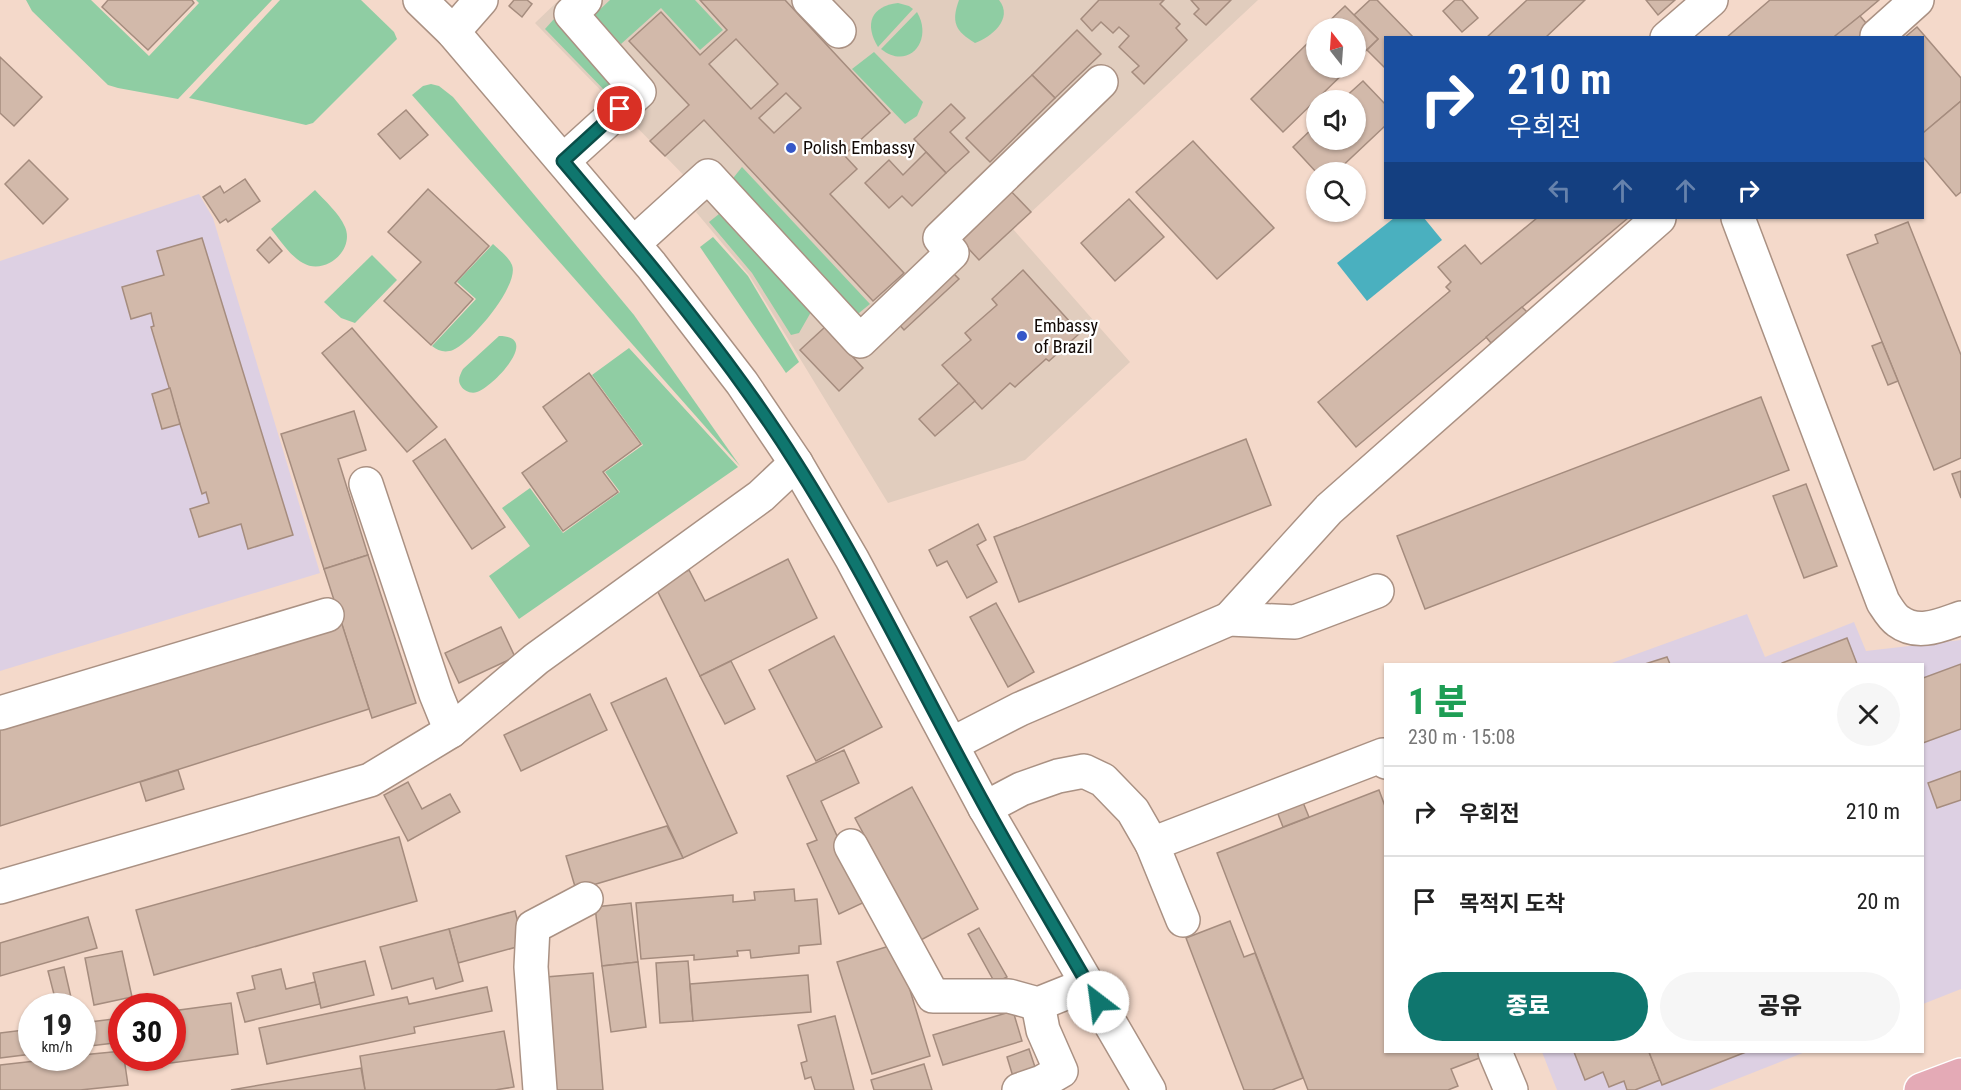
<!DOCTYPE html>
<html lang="ko">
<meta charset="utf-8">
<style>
:root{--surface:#fff;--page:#f6f6f6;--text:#222;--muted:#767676;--line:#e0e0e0;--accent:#0f766e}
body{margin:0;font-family:"Roboto Condensed","Noto Sans KR",sans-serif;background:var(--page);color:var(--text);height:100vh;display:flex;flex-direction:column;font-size:22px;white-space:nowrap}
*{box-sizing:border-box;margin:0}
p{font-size:20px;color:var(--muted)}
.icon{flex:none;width:33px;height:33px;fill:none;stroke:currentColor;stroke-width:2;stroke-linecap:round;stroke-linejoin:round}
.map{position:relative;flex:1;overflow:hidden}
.drawer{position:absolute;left:1384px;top:663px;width:540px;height:390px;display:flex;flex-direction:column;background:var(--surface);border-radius:0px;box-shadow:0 2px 4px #0004}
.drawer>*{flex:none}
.guide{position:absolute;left:1384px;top:36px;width:540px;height:183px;border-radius:0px;box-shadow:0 2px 4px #0004;background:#1a4fa0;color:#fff;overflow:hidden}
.needle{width:39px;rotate:343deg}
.tools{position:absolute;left:1306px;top:18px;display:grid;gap:12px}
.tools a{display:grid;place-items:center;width:60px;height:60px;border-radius:50%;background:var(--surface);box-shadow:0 2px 4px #0004;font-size:30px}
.speed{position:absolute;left:18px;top:993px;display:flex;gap:12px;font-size:30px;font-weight:700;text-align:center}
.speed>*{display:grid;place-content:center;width:78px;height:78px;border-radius:50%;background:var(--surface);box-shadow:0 2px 4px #0004;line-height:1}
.speed small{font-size:15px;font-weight:400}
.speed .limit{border:9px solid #d22;background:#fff;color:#111}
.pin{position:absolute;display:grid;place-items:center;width:51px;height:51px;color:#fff;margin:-26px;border:3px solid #fff;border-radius:50%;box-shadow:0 2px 6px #0007}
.me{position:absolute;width:66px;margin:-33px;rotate:330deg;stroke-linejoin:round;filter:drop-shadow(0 0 4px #0008)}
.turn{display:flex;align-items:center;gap:21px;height:126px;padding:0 24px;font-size:27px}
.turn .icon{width:78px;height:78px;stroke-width:2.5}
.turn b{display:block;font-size:42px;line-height:51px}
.lanes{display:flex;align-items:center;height:57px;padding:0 24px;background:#0003;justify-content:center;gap:30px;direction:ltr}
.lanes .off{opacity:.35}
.round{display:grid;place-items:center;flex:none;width:63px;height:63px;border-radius:32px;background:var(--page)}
.summary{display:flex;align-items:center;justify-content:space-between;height:102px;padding:0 24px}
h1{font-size:36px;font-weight:800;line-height:45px;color:#1e9e55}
.primary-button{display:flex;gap:12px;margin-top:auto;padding:12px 24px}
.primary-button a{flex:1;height:69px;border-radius:36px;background:var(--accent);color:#fff;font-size:24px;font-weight:800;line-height:69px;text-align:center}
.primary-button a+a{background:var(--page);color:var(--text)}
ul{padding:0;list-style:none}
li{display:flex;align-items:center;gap:18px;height:90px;padding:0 24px;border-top:2px solid var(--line)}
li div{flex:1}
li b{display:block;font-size:22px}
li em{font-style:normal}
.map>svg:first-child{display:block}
.commercial{fill:#e1cdbe}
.education{fill:#ddd0e3}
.green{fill:#8fcda3}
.water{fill:#4ab0bf}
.building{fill:#d2b9aa;stroke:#a58c7e;stroke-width:1.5;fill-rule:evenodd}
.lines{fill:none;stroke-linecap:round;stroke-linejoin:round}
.minor-casing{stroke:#aa9183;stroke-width:36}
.major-casing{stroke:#fff;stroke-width:36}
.minor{stroke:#fff;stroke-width:33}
.major{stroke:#e4aab6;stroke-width:33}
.route-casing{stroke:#0a4d48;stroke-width:15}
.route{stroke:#0f766e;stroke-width:10}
.poi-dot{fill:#3657c8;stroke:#fff;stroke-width:2}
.labels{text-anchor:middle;stroke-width:4.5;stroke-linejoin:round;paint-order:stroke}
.poi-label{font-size:18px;fill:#120905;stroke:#fff;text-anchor:start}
</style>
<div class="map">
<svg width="1961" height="1090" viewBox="0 0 1961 1090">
<rect width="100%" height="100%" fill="#f4d9ca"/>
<!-- commercial -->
<polygon class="commercial" points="559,0 1258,0 1013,229 1130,362 1025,460 888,503 749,275 696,212 706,198 535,23"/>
<!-- education -->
<g class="education">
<polygon points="199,194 213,218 320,573 0,671 0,261"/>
<polygon points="1747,614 1765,657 1854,622 1866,651 1961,640 1961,989 1923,1004 1923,664 1609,664"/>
<polygon points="1542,1052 1805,1052 1709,1090 1557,1090"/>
</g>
<!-- green -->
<g class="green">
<polygon points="26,0 91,0 149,56 199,3 196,0 272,0 178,99 118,88 108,85 32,11"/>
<polygon points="280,0 361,0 394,32 397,39 313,123 306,125 189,98"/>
<polygon points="610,0 695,0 723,30 700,50 661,8 621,44 594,15"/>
<path d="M959,0h40c15,19 -8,37 -24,43 -20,-12 -24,-21 -16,-43z"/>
<path d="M898,3l11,3 4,3 -35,38c-14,-23 -7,-41 20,-44z"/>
<path d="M917,12c17,29 -9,59 -36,37z"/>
<polygon points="554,19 607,73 615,85 609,95 545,29"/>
<polygon points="874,52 923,102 917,116 905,124 852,69"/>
<polygon points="431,84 439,86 453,97 634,315 740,466 412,95 423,86"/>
<polygon points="742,167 870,304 859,313 852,315 732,185 734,177"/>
<path d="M315,190c10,11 24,23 30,37 10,23 -20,49 -42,36 -13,-7 -23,-23 -32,-34z"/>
<polygon points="719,214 753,251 757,248 811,312 799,333 791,335 752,273 709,222"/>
<polygon points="713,237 748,276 799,362 786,373 700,247"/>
<path d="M493,244c6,6 15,12 19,21 8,20 -41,78 -59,85 -8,3 -15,1 -21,-4l44,-47 -19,-17z"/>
<polygon points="372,255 397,280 355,323 341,318 324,302"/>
<path d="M499,336c44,0 -8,52 -22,56 -6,2 -13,-1 -16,-6 -4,-6 -1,-11 2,-17z"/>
<polygon points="629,348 738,467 519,619 489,576 530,546 502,508 530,488 563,533 620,492 605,472 643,445 592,375"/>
</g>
<!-- water -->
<polygon class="water" points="1394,218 1424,218 1442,240 1367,301 1337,263"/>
<!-- building -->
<g class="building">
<polygon points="108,0 192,0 194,3 148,50 102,7"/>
<polygon points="514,0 527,0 532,4 522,17 509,6"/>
<path d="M700,0h85l105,113 -46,42 13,14 -27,25 74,79 -31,28 -169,-181 -39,36 -15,-15 39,-36 -60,-64 32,-29 39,43 27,-25zM736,39l42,45 -27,25 -42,-45zM786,93l15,15 -27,25 -15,-15z"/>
<polygon points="1099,0 1164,0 1160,4 1180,24 1176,28 1187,40 1144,84 1132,72 1139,66 1119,47 1129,36 1119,27 1113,33 1101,22 1092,31 1081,19"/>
<polygon points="1191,0 1231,0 1206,25 1194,14 1199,9"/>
<polygon points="1370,0 1377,0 1414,38 1386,38 1386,69 1367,50 1378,39 1354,15"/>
<polygon points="1455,0 1462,0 1478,18 1462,32 1443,11"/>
<polygon points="1527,0 1585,0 1545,38 1486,38"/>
<polygon points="1646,0 1675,0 1658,15"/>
<polygon points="1770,0 1879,0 1834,38 1726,38"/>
<polygon points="1345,6 1378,39 1356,60 1356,28 1322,28"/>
<polygon points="1860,16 1879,38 1836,38 1835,36"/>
<polygon points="1917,27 1961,78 1961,101 1923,133 1923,38 1904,38"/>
<polygon points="1077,30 1101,54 1055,98 1032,75"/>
<polygon points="1317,34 1317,68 1349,68 1283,132 1251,99"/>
<polygon points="0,57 42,97 14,126 0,113"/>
<polygon points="1032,75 1055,98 990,162 966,138"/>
<polygon points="1363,81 1386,105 1386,125 1336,172 1317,173 1293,147 1317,124 1317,140 1356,140 1356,100 1342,100"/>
<polygon points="1961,101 1961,192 1956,196 1923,157 1923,133"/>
<polygon points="951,104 965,118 950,132 969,152 946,173 914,139"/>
<polygon points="406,110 428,135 400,159 378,134"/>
<polygon points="1193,141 1274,228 1217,279 1136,192"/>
<polygon points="926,152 946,173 912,206 902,196 889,208 865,183 889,160 903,175"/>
<polygon points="29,160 68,199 43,224 5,184"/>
<polygon points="245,179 260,201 228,222 226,219 220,223 203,197 220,186 224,193"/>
<polygon points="1007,187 1031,212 979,260 956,235"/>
<polygon points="428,189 489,246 455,283 473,299 431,345 384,301 421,262 388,232"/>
<polygon points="1129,199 1164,237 1115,281 1081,243"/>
<polygon points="1537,218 1628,218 1356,447 1318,402 1450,291 1446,287 1451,282 1438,267 1465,245 1481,264"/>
<polygon points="1908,222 1961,355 1961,458 1934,470 1847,255 1878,243 1875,235"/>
<polygon points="270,237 282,251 269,263 257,250"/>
<polygon points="202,238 293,535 248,549 241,524 199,537 190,509 209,503 206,492 202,494 180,424 151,327 154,326 151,313 131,319 122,287 164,275 157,251"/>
<polygon points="1023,270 1080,333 1049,361 1046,359 1015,387 1010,383 982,409 942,365 971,340 965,333 997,305 992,299"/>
<polygon points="951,271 959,279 904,330 897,322"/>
<polygon points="1522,307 1528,313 1491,343 1486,337"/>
<polygon points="825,327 863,368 839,391 800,350"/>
<polygon points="352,328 437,427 407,452 322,353"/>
<polygon points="1882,342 1898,381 1888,385 1872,346"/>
<polygon points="589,373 641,444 603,472 618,492 563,531 522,473 567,441 543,407"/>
<polygon points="959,383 975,401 935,436 919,419"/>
<polygon points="170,388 180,424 162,429 152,394"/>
<polygon points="1761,397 1789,470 1425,609 1397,536"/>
<polygon points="354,411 366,450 338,459 368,555 324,569 281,434"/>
<polygon points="445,439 505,527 472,549 413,461"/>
<polygon points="1246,439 1271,505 1019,602 994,537"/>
<polygon points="1961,471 1961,498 1952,474"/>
<polygon points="1806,484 1837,566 1804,578 1773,496"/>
<polygon points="978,524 986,540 977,545 997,582 967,598 947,561 937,566 929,550"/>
<polygon points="368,555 416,703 372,718 324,569"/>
<polygon points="788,559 817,618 700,676 655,586 689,570 705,601"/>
<polygon points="996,603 1034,672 1008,687 970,617"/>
<polygon points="340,618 369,709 0,826 0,726"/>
<polygon points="501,627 515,657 459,683 445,653"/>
<polygon points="834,636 882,727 816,761 769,670"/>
<polygon points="1847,638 1857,664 1782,664 1782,663"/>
<polygon points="1667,657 1670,664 1645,664"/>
<polygon points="731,661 755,709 725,724 700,676"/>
<polygon points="1961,664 1961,729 1923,743 1923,678"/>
<polygon points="666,678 737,833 683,858 611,703"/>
<polygon points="590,694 607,730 521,771 504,735"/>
<polygon points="844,750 859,783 821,801 867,901 839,914 807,844 817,840 787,776"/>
<polygon points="178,770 184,789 146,801 140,782"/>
<polygon points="1961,771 1961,800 1937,808 1928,783"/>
<polygon points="408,782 422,809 450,794 460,812 408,841 384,795"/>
<polygon points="912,787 978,909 921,940 855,818"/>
<polygon points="1379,790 1386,809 1386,1052 1480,1052 1482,1057 1451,1069 1458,1086 1448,1090 1308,1090 1217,853"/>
<polygon points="1302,800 1309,817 1283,827 1276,809"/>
<polygon points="667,826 683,858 576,890 566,856"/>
<polygon points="399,837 417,901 154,975 136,910"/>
<polygon points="794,889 795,901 817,899 821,944 799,946 799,953 751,958 750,950 737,951 738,956 694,960 694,955 641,959 636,903 733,895 733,902 755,900 754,892"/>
<polygon points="631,903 638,962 602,966 595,907"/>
<polygon points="515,911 524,945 458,963 449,929"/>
<polygon points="88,917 97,948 0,976 0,943"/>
<polygon points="1230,921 1244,957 1255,953 1303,1078 1272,1090 1244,1090 1186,938"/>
<polygon points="979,928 1007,977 995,983 968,934"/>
<polygon points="449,929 463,981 436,989 433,978 392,989 380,947"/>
<polygon points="896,944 930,1056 872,1074 837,962"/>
<polygon points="122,951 132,997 94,1005 85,958"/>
<polygon points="365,961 374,995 321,1008 313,973"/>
<polygon points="688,961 693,1021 660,1023 656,963"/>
<polygon points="638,962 646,1027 611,1032 602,966"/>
<polygon points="64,967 73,1006 57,1006 48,971"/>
<polygon points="281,969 286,989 315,982 320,1004 245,1022 237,993 255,989 252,976"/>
<polygon points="593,973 603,1090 556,1090 546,977"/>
<polygon points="808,975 811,1012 693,1021 690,984"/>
<polygon points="487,987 492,1011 414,1027 415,1033 267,1064 259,1028 407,997 409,1004"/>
<polygon points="231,1003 238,1054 141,1067 140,1058 172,1058 172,1011"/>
<polygon points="1013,1011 1022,1041 943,1065 933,1035"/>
<polygon points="835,1016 854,1090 815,1090 811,1077 805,1079 801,1063 807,1061 798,1025"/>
<polygon points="121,1018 122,1042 82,1047 82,1023"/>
<polygon points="32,1029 32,1054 0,1058 0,1033"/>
<polygon points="504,1031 514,1087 495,1090 365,1090 360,1056"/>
<polygon points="1029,1049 1037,1073 1014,1080 1007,1057"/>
<polygon points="122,1051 122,1058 124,1058 128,1085 80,1090 0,1090 0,1065 62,1058 82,1058 82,1055"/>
<polygon points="1574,1052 1649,1052 1660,1080 1635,1090 1627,1090 1624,1081 1609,1087 1603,1072 1585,1080"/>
<polygon points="1649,1052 1746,1052 1662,1085"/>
<polygon points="924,1064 932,1090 874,1090 871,1080"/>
<polygon points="361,1068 365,1090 231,1090"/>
</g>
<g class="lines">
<!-- minor casing -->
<g class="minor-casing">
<g id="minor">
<polyline points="420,0 453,32 651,265 742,383 796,463 852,559 985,808 1149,1090"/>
<polyline points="809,0 839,31"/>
<polyline points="453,32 481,0"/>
<polyline points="1877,36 1917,0"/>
<polyline points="1667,38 1711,0"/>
<polyline points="563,161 639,92 571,14 585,0"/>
<path d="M1738,218l145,384c4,6 9,15 15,19 20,15 43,4 63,-3"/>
<polyline points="633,244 708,176 860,341 952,253 940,238 1101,82"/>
<polyline points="366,484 436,694 451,731"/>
<polyline points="1229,619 1329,509 1659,218"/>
<polyline points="0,713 327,615"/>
<polyline points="952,744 1020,709 1229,619 1295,622 1377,591"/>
<polyline points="985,808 1021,789 1058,776 1084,771 1103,780 1133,811 1152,844 1183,920"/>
<polyline points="1152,844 1383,755 1386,762"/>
<polyline points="851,846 933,996 1009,996 1038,1004 1088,984"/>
<polyline points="0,887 370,780 451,731 536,659 761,496 796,463"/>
<polyline points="1495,1052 1511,1090"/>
<polyline points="540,1090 531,967 533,927 586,899"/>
<polyline points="1019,1090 1042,1082 1061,1071 1043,1030 1038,1004"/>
</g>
</g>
<!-- major casing -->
<g class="major-casing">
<polyline id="major" points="1921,1090 1961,1075"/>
</g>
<!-- minor -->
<use href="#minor" class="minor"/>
<!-- major -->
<use href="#major" class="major"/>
</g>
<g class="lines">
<!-- route casing -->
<g class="route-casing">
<path id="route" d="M620,109l-57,52c82,97 165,194 233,302 70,110 126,229 189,343 36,66 76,131 113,196"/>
</g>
<!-- route -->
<use href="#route" class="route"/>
</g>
<!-- markers -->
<g class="poi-dot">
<circle cx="791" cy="148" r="6"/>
<circle cx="1022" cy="336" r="6"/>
</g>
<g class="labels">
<!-- poi labels -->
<g class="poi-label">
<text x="803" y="154">Polish Embassy</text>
<text x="1034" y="332">Embassy<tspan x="1034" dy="21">of Brazil</tspan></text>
</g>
</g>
</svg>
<div class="tools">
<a><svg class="needle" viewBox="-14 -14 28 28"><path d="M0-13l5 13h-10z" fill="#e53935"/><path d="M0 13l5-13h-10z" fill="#767676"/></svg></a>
<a><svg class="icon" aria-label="sound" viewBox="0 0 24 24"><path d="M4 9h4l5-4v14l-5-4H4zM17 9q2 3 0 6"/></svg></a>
<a><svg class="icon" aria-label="search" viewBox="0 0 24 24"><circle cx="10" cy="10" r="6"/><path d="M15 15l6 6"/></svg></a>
</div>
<div class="speed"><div>19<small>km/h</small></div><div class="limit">30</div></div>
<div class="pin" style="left:620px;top:109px;background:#d93025"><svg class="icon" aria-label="arrive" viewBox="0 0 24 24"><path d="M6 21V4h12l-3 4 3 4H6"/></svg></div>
<svg class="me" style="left:1098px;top:1002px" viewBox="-20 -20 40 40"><circle r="19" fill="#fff"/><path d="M0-13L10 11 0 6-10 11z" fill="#0f766e"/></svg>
<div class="guide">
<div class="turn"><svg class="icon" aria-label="right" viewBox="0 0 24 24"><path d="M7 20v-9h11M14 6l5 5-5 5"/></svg><div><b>210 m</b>우회전</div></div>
<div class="lanes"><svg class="icon off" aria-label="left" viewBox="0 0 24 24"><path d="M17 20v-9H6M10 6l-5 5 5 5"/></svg><svg class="icon off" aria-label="ahead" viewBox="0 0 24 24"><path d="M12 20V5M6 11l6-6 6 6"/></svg><svg class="icon off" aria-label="ahead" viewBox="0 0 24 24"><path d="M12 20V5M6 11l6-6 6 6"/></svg><svg class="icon" aria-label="right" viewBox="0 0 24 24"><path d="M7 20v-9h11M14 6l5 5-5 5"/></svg></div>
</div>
<section class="drawer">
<div class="summary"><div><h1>1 분</h1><p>230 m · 15:08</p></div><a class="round"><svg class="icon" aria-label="close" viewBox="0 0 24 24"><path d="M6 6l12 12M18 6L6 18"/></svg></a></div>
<ul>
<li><svg class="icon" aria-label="right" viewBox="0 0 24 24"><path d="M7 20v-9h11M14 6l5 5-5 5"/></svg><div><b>우회전</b></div><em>210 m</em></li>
<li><svg class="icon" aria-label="arrive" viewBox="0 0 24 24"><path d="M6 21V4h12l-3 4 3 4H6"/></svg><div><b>목적지 도착</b></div><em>20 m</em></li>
</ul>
<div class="primary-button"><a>종료</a><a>공유</a></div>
</section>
</div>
